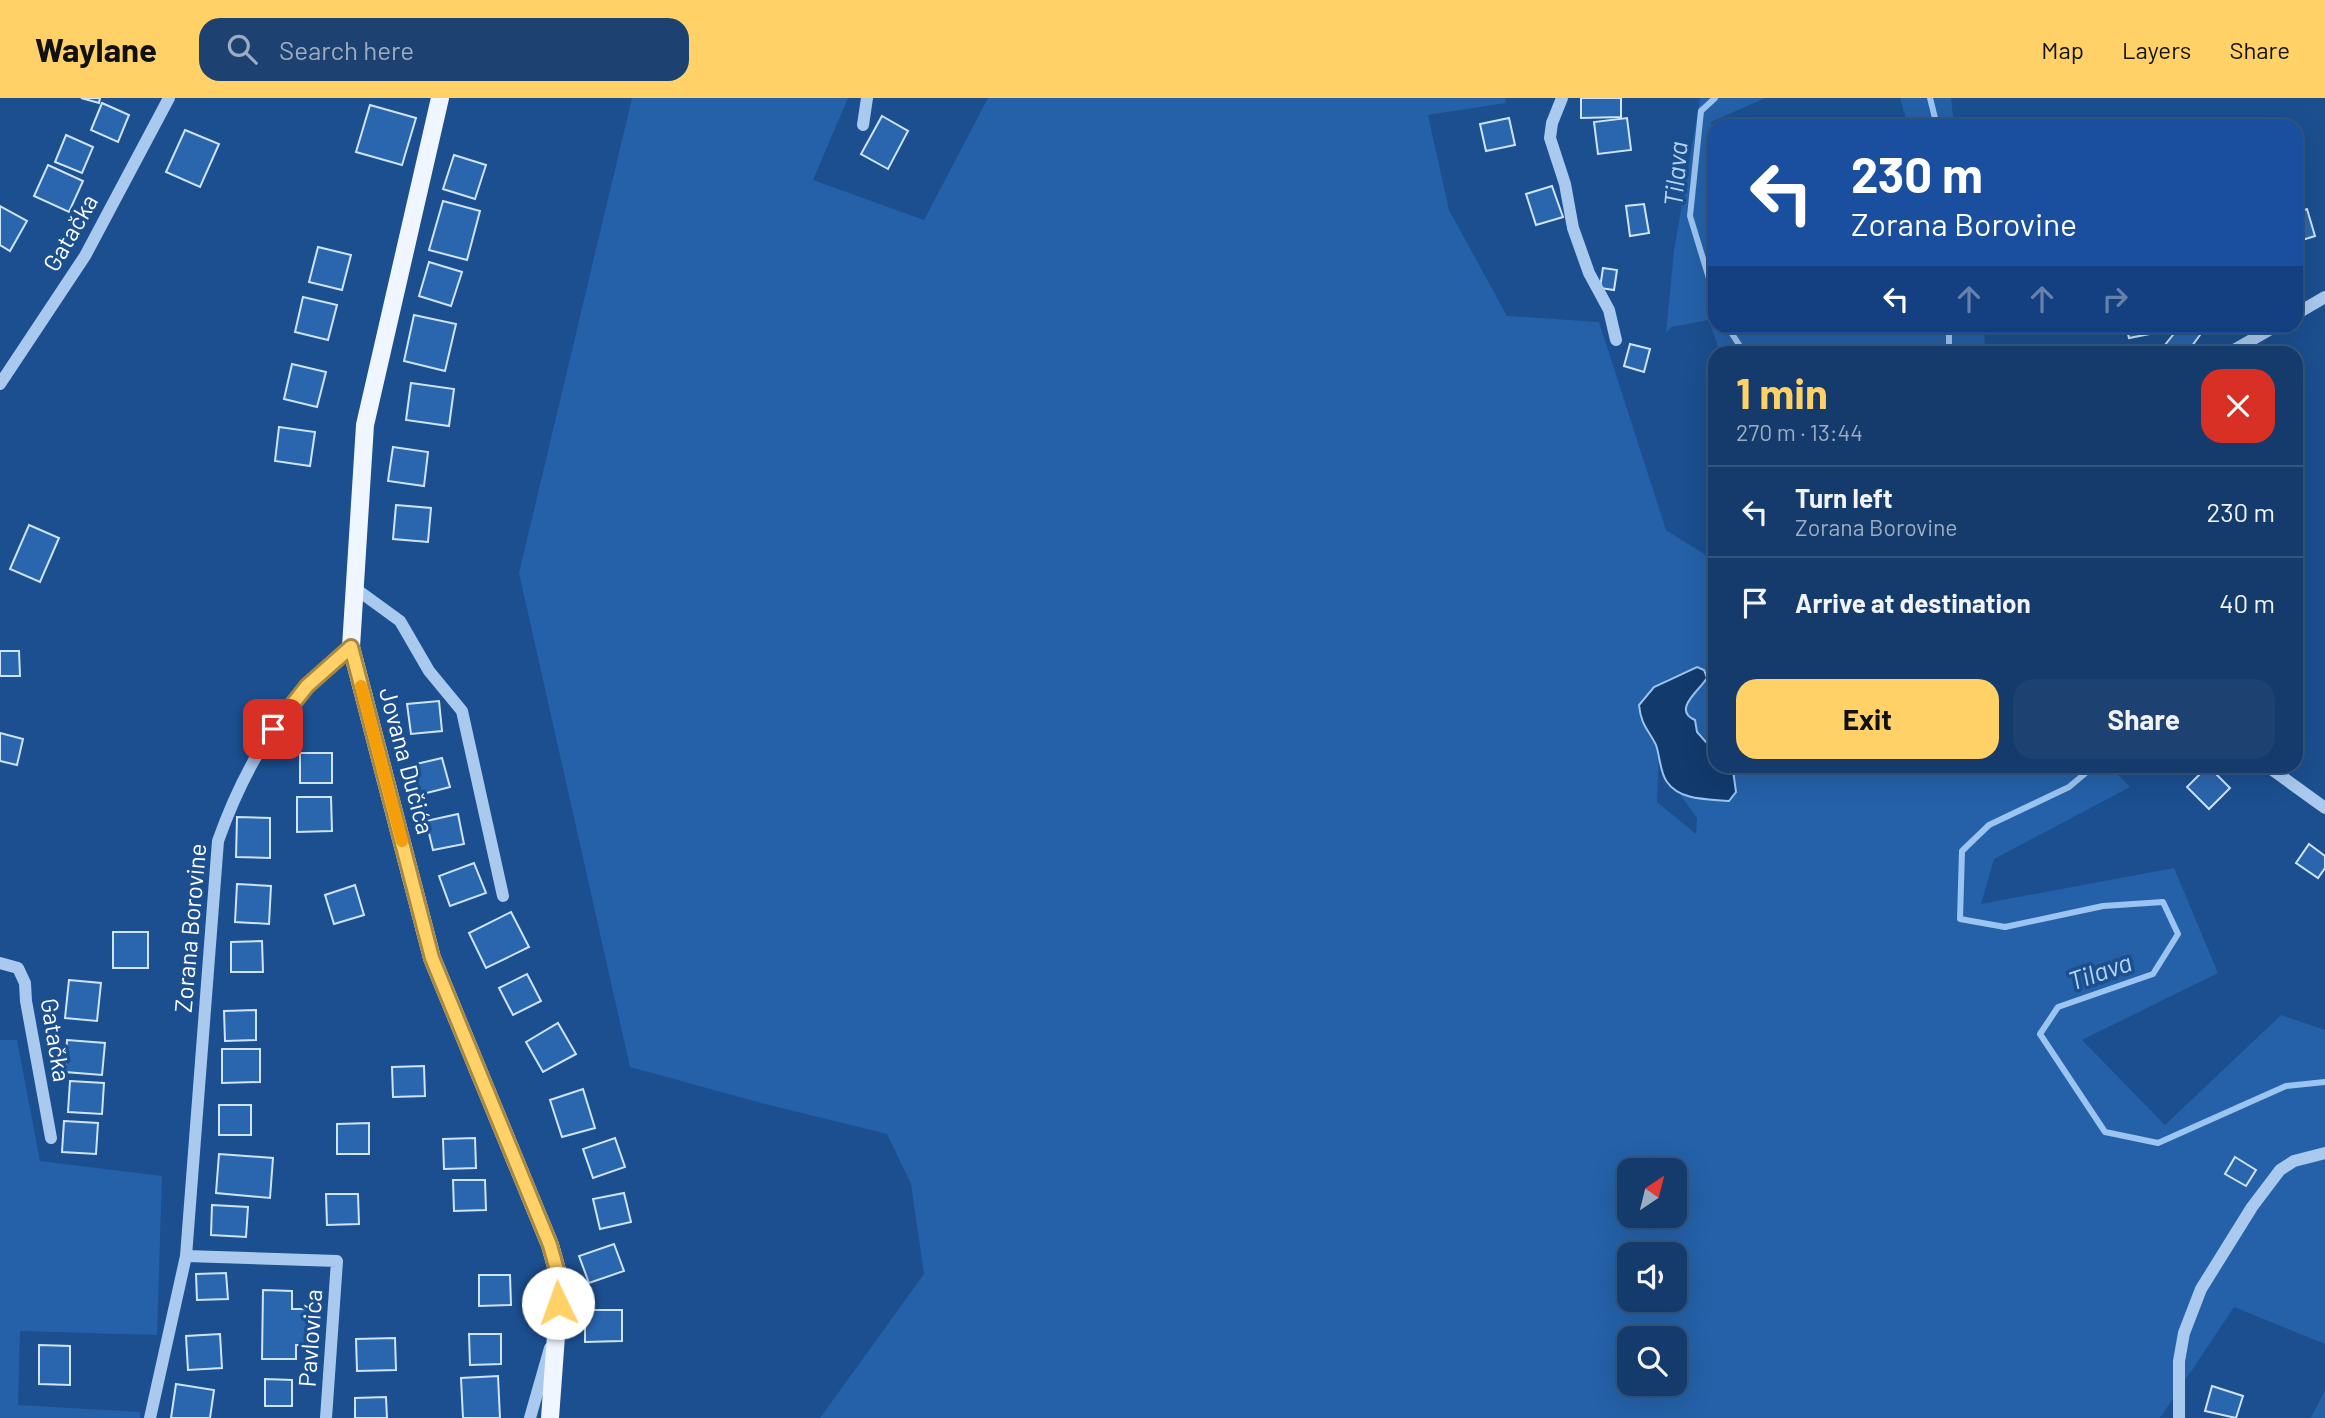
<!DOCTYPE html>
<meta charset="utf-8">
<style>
:root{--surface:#143b6b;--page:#1d4271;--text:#f1f3f6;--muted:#9dadc1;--line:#33557e;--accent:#ffd166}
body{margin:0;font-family:Barlow,sans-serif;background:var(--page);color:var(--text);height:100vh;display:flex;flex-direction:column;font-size:26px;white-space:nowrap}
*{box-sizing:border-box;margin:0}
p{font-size:23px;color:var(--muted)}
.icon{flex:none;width:38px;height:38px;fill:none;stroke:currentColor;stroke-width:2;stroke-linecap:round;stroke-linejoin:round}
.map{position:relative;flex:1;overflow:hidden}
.panel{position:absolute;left:1708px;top:248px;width:595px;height:427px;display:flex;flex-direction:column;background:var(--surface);border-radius:21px;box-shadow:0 7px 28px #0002,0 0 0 2px var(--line)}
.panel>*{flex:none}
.hud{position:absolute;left:1708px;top:21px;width:595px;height:214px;border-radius:21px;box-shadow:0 7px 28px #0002,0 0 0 2px var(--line);background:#1a4fa0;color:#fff;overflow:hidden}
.needle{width:46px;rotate:35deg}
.buttons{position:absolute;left:1617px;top:1060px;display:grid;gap:14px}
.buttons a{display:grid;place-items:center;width:70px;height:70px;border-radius:14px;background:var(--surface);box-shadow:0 7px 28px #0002,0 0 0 2px var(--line);font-size:35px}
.pin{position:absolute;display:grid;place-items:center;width:60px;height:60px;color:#fff;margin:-30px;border-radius:14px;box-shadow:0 4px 10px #0006}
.me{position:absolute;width:77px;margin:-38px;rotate:357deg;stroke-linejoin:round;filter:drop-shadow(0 0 5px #0008)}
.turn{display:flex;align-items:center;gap:24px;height:147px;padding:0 28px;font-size:32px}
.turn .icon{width:91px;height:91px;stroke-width:2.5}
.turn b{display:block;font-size:49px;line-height:60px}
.lanes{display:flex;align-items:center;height:66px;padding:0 28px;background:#0003;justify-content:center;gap:35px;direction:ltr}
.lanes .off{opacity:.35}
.round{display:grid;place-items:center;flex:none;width:74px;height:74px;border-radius:21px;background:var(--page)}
.head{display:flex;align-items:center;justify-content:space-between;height:119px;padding:0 28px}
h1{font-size:42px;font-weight:700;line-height:52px;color:var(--accent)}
.primary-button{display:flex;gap:14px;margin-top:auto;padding:14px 28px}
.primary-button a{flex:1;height:80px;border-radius:21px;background:var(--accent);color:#111;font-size:28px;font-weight:700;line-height:80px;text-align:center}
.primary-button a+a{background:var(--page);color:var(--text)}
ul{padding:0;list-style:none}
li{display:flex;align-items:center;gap:21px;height:91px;padding:0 28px;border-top:2px solid var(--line)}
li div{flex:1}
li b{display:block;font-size:26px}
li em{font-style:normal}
header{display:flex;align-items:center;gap:42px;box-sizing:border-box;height:98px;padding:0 35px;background:var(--accent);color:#111}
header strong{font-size:33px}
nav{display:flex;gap:38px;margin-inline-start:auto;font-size:24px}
.search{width:490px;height:63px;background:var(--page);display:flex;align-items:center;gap:18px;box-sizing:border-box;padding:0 24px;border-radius:21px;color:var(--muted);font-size:26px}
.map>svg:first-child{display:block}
.green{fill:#2461a8;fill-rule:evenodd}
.water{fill:#123a6d;stroke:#9cc4f0;stroke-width:2}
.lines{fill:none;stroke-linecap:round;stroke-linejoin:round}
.stream{stroke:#9cc4f0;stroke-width:6}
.building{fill:#2a66ad;stroke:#cfe3fa;stroke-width:2}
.minor{stroke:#a9c9ee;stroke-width:12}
.major{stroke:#f0f6ff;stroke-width:18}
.route-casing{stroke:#a68842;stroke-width:18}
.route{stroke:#ffd166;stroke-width:12}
.slow{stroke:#f59e0b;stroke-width:12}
.labels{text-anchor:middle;stroke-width:7;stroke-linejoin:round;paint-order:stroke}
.street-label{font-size:24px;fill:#fff;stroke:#1b4f8f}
.water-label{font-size:26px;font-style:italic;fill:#b5d3f5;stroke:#1b4f8f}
</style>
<header>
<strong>Waylane</strong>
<div class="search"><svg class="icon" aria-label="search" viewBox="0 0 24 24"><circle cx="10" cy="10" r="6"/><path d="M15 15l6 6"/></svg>Search here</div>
<nav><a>Map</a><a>Layers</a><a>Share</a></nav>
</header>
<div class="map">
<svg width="2325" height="1320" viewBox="0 0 2325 1320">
<rect width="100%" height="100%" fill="#1b4f8f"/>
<!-- green -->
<g class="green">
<path d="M632,0h216l-35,82 111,40 64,-122h517l1,5 -78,12 21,95 58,106 92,6 67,208 49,31v191l-10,-14 -8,-6 -2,-12c-21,-10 0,-29 11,-39l-9,-14 -32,13 -18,52 12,21 -2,49 39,32 1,-16 -20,-28 24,9 28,2c5,-11 9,-18 4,-31l-7,-3h384l20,20 -136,72 -13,45 193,-36 44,105 -136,67 83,85 116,-110 44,15v314l-91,-37 -74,111h-1340l104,-144 -13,-90 -24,-50 -122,-30 -135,-37 -111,-494zM1629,1073h46v45h-46zM1629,1157h46v45h-46zM1629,1241h46v45h-46z"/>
<polygon points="1700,0 1765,0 1711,24 1715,54 1715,228 1984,228 1985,255 1720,255 1709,222 1671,229 1666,235 1674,153"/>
<polygon points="1900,0 1951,0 1954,28 1908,28"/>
<polygon points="0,942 17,942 40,1063 162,1078 157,1237 20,1233 18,1307 140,1314 140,1320 0,1320"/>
<polygon points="2325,1292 2325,1320 2311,1320"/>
</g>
<!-- water -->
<path class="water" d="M1697,569l7,3 3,8c-6,11 -36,32 -12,42l2,12 18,20v14l11,1 7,3 3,22 -7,9c-20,-2 -49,0 -62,-19 -7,-9 -7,-26 -11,-37 -8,-16 -15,-20 -17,-40l15,-18z"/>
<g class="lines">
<!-- stream -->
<g class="stream">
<polyline points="1715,0 1701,13 1690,118 1715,200"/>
<polyline points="1930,0 1937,28"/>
<polyline points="1727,228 1745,256"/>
<polyline points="1949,256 1949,228"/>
<polyline points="2086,668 2088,673 2069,689 1989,727 1962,753 1960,821 2005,829 2103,808 2163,804 2178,836 2153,876 2058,909 2040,936 2105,1034 2158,1045 2286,988 2325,984"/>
</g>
</g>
<!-- building -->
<g class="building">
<polygon points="81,0 100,0 99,5"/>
<polygon points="1581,0 1621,0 1621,19 1581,20"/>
<polygon points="102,5 129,17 118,44 91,32"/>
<polygon points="370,7 416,20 402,67 356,54"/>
<polygon points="882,18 908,33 888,71 861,56"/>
<polygon points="1509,20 1515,47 1486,53 1480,26"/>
<polygon points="1627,20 1631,52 1598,56 1594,24"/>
<polygon points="185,32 219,46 200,89 166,74"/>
<polygon points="66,37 93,49 82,75 55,64"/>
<polygon points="454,57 486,67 475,101 443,91"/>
<polygon points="48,67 83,83 69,114 34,98"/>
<polygon points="1552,88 1563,119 1536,127 1526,96"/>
<polygon points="443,103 480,113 467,162 429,152"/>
<polygon points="1644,106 1649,135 1630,138 1626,108"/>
<polygon points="0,108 27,123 10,153 0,147"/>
<polygon points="2307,111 2315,138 2296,144 2296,115"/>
<polygon points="318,149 351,157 342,192 309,184"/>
<polygon points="429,164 462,174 451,208 419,198"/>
<polygon points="1603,170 1617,172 1614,192 1600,190"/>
<polygon points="303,199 337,207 328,242 295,234"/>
<polygon points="414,217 456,226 445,273 404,263"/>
<polygon points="2126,228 2149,228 2150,236 2129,240"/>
<polygon points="2180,228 2188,228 2200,237 2186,256 2166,256 2161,252"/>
<polygon points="1630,246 1650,251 1644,274 1624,268"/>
<polygon points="292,266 326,274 317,309 284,301"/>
<polygon points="411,285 454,291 449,328 406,322"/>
<polygon points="279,329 315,334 310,368 275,363"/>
<polygon points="393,349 428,354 424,388 388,383"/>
<polygon points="396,407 431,410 428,444 393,441"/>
<polygon points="29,427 59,440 40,484 10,471"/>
<polygon points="0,553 19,553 20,578 0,578"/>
<polygon points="439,603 442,633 411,636 407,606"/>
<polygon points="0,635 23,641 17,667 0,663"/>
<rect x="300" y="655" width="32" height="30"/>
<polygon points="442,660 450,689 419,697 412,667"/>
<polygon points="2208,668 2230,690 2209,711 2187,689"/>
<polygon points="297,699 331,699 332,733 297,734"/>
<polygon points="458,716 464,746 433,752 426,723"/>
<polygon points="237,719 270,720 270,760 236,759"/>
<polygon points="2309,746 2325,758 2325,770 2318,780 2296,765"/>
<polygon points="474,765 486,795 450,808 439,778"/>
<polygon points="237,786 271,788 269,826 235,824"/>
<polygon points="355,787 364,817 334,826 325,797"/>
<polygon points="511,814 529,849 486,870 469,835"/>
<rect x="113" y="834" width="35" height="36"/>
<polygon points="262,843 263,874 231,874 231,844"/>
<polygon points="527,876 541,903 513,917 499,890"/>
<polygon points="69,882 101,885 97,923 65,920"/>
<polygon points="256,912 256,942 225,943 224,913"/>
<polygon points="558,925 576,956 543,974 526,944"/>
<polygon points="67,942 105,945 102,977 65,974"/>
<polygon points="222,951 260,951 260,984 222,985"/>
<polygon points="424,968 425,998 393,999 392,969"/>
<polygon points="70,983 104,985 102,1016 68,1014"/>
<polygon points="583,991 595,1030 562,1039 550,1002"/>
<rect x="219" y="1007" width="32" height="30"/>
<polygon points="64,1023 98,1025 96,1056 62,1054"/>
<polygon points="369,1025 369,1056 337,1056 337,1026"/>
<polygon points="475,1040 476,1070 444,1071 443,1041"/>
<polygon points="615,1040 625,1069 593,1080 583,1051"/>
<polygon points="219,1056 273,1060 270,1100 216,1095"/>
<polygon points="2235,1059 2256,1072 2246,1088 2225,1076"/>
<polygon points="453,1082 485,1082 486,1112 454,1113"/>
<polygon points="624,1095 631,1124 600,1131 593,1101"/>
<polygon points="326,1096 358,1096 359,1126 327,1127"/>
<polygon points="212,1107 248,1109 246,1139 211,1137"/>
<polygon points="614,1146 624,1173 589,1185 579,1158"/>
<polygon points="226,1175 228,1201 197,1202 196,1176"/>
<polygon points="479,1177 510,1177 511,1207 479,1208"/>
<polygon points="263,1192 292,1193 292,1211 309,1211 308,1247 296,1247 296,1261 262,1261"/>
<polygon points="585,1212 622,1212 622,1243 585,1244"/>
<polygon points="220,1236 222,1270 188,1272 186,1238"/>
<polygon points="469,1236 501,1236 501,1266 470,1267"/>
<polygon points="395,1240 396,1272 357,1273 356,1241"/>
<polygon points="39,1247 70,1248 70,1287 39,1286"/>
<polygon points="498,1278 500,1320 463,1320 461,1280"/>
<polygon points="265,1281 292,1282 292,1308 265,1308"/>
<polygon points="176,1286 214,1292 210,1320 171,1320"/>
<polygon points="2212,1288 2243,1298 2236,1320 2205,1313"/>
<polygon points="386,1299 387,1320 355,1320 355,1300"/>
</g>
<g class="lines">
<!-- minor -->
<g class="minor">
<polyline points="1562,0 1552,25 1550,40 1565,86 1573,130 1589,175 1609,212 1616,242"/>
<polyline points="863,27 867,0"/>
<polyline points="2296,216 2325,199"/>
<polyline points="2227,256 2276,228"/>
<polyline points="0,286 85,158 169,0"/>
<polyline points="356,491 400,523 429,573 462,613 503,798"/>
<polyline points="2267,668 2325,710"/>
<polyline points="0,865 18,870 25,885 26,903 51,1040"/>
<polyline points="186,1158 337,1163 326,1320"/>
<path d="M150,1320l36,-162 32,-415c27,-76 67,-145 133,-194"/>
<polyline points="530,1320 550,1250"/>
<polyline points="2179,1320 2179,1263 2184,1235 2201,1191 2252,1109 2280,1072 2294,1063 2325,1055"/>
</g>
<!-- major -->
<polyline class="major" points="440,0 365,327 351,549 432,860 550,1147 560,1183 550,1320"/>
</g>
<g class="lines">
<!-- route casing -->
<g class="route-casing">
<polyline id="route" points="273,631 307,588 351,549 432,860 550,1147 560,1183 558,1205"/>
</g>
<!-- route -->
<use href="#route" class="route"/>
<!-- slow -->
<polyline class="slow" points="361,588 402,743"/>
</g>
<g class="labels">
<!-- street labels -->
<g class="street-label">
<text transform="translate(71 135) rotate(-60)" y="8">Gatačka</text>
<text transform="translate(406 663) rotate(75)" y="8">Jovana Dučića</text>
<text transform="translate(191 830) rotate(-85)" y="8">Zorana Borovine</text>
<text transform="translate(55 942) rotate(81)" y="8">Gatačka</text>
<text transform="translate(311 1240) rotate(-86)" y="8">Pavlovića</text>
</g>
<!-- water labels -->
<g class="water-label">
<text transform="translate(1676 76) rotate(-85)" y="9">Tilava</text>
<text transform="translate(2100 874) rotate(-19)" y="9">Tilava</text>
</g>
</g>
</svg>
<div class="buttons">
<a><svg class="needle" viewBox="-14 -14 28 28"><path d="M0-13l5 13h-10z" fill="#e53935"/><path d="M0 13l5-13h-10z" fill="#9dadc1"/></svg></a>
<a><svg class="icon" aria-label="sound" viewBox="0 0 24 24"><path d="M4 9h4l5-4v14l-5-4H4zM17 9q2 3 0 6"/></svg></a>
<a><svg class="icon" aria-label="search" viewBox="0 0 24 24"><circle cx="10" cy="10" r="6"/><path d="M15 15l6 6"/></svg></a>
</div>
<div class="pin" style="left:273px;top:631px;background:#d93025"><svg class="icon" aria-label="arrive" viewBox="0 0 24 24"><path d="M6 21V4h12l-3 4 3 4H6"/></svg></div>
<svg class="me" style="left:558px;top:1205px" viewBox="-20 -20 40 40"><circle r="19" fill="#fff"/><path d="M0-13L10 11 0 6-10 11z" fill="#ffd166"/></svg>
<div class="hud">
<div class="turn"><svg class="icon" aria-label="left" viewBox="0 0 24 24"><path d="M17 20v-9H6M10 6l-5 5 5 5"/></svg><div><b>230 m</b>Zorana Borovine</div></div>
<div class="lanes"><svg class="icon" aria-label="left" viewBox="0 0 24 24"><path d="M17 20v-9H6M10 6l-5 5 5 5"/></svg><svg class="icon off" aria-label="ahead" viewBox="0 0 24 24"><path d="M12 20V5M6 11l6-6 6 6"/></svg><svg class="icon off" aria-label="ahead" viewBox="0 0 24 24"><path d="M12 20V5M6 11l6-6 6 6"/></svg><svg class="icon off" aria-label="right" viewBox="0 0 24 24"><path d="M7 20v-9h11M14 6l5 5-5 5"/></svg></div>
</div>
<section class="panel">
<div class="head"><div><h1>1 min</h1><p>270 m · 13:44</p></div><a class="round" style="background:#d93025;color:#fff"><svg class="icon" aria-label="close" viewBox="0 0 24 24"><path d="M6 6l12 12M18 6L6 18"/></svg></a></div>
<ul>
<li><svg class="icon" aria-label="left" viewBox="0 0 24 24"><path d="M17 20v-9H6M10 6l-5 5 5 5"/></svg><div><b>Turn left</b><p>Zorana Borovine</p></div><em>230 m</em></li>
<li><svg class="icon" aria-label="arrive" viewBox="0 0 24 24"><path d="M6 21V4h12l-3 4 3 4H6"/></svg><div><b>Arrive at destination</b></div><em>40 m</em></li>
</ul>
<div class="primary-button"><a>Exit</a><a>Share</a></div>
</section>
</div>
